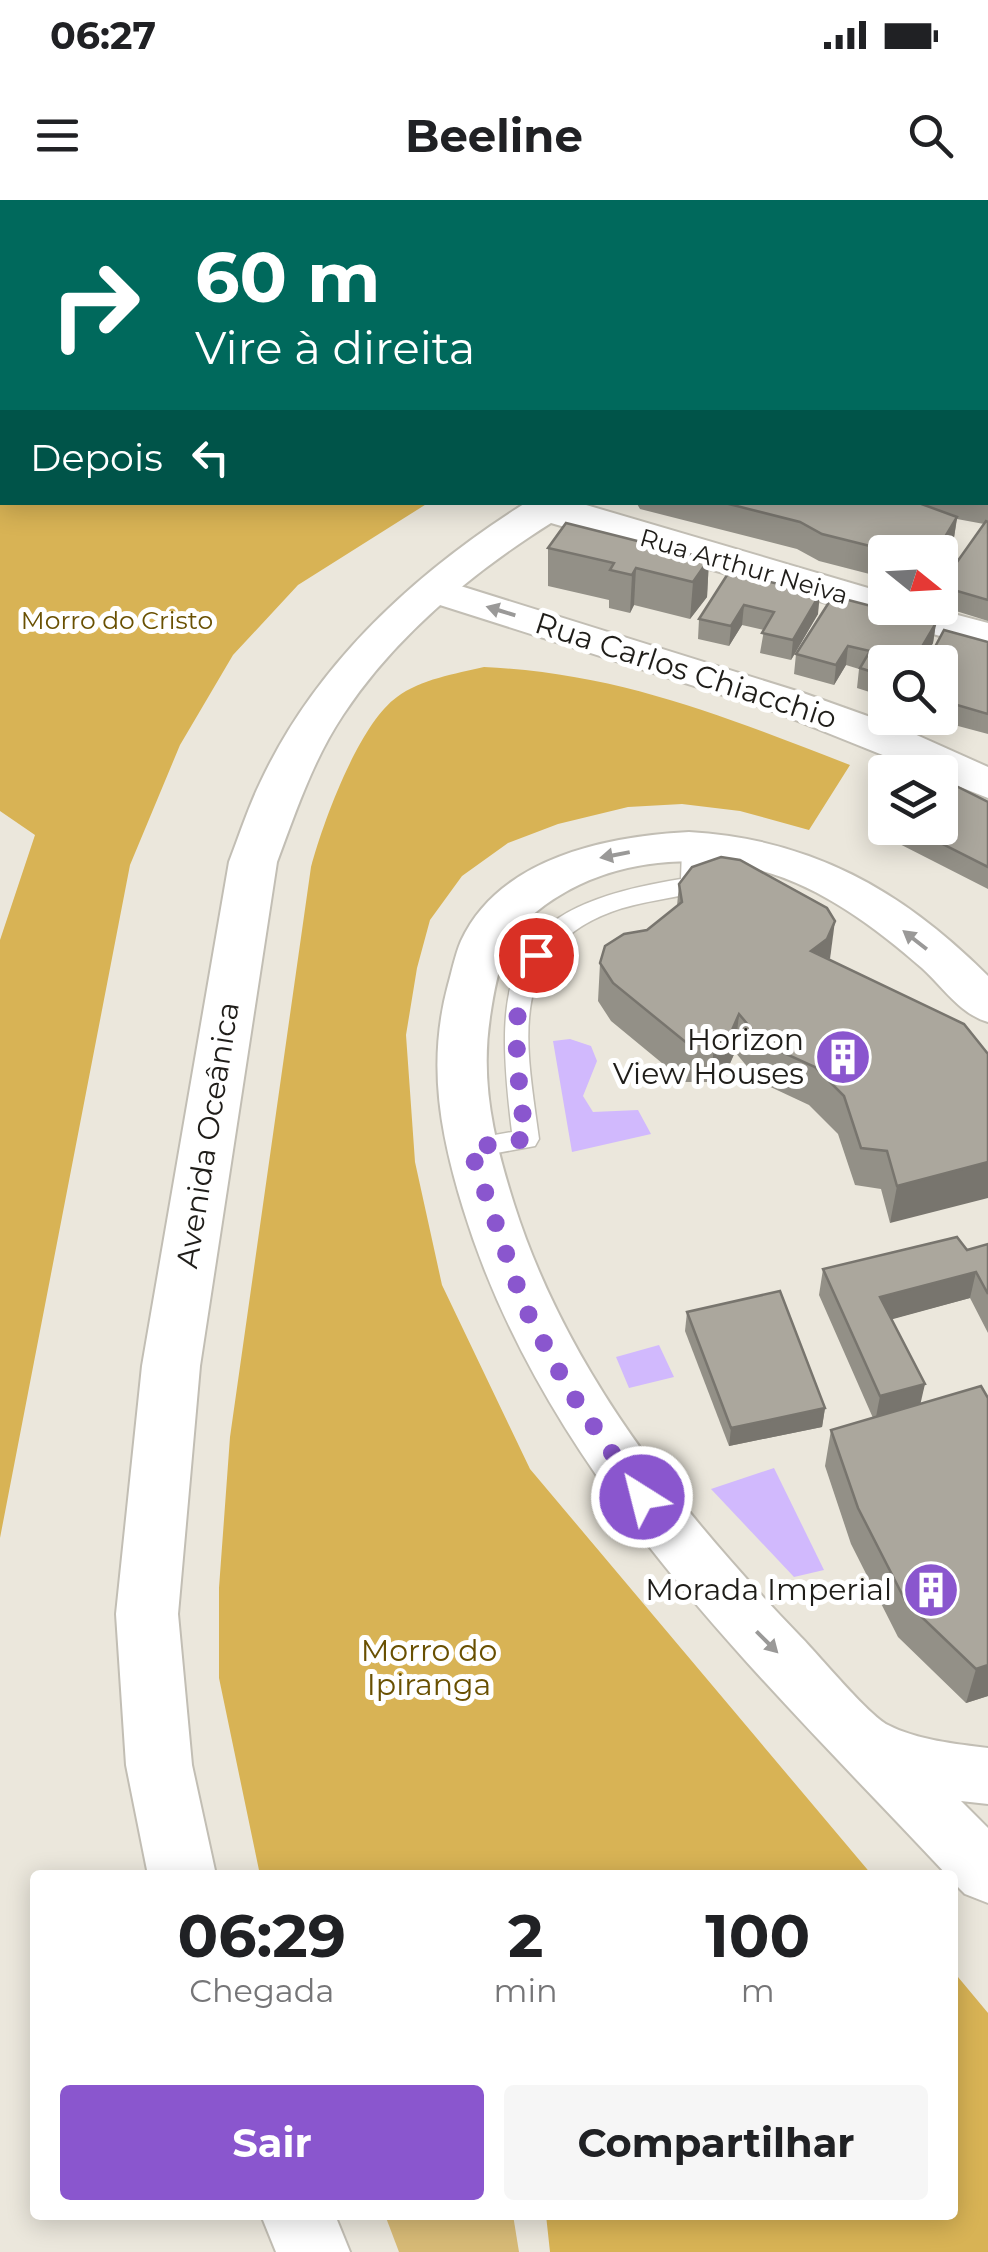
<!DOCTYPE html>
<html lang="pt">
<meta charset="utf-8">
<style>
:root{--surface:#fff;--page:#f6f6f6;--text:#202124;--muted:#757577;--accent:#8a56ce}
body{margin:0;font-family:Montserrat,sans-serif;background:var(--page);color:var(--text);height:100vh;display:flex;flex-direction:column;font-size:38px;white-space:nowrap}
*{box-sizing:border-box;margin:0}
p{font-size:32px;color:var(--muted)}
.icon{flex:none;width:55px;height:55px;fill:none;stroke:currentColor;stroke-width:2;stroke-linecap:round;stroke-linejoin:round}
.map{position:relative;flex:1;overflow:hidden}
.panel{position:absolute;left:30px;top:1670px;width:928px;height:350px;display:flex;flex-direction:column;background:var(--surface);border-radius:10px;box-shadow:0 5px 25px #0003}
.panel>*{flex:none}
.banner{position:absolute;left:0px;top:0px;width:990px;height:305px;box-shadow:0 5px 25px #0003;background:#00695c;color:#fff;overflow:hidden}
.needle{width:65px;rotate:108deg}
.controls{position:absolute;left:868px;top:335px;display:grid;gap:20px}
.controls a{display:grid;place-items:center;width:90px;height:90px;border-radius:10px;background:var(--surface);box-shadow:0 5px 25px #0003;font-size:50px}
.pin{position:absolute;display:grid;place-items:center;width:85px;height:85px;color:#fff;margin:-42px;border:5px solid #fff;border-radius:50%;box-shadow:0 2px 10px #0007}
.me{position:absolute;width:110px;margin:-55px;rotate:324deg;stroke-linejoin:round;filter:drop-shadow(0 0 8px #0008)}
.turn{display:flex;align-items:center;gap:35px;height:210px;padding:0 30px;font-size:45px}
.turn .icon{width:130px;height:130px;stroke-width:2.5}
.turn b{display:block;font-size:70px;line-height:85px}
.then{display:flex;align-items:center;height:95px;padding:0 30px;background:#0003;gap:20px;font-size:38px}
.eta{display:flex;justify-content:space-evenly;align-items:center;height:170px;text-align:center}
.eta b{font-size:60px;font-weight:700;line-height:70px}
.cta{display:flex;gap:20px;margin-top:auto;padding:20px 30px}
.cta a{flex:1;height:115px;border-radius:10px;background:var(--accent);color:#fff;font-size:40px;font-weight:700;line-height:115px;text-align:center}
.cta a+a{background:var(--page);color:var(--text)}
.status{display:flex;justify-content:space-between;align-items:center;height:70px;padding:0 50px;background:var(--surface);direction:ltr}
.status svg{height:28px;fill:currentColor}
header{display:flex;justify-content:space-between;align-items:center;height:130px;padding:0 30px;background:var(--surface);font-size:45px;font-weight:700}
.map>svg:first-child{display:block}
.green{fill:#d7ba76}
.forest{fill:#d8b355}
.water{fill:#d1b9fd}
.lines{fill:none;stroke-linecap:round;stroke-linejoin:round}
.lane-casing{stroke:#c2beb4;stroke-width:3}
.street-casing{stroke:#c2beb4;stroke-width:4}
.primary-casing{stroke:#c2beb4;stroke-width:4}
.lane{fill:#fff;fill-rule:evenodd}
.street{fill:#fff;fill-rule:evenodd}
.primary{fill:#fff;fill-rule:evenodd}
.wall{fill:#939087}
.shaded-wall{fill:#78756e}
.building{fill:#aba79d;stroke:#78756e;stroke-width:2.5}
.oneway{fill:#9a9998}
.route{stroke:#8a56ce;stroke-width:18;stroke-dasharray:0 32.4}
.labels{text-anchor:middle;stroke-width:10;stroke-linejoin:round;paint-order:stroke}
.far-street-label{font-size:25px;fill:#1f1d19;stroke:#fff}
.far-park-label{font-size:25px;fill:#695002;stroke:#fff}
.street-label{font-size:30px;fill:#1f1d19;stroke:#fff}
.poi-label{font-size:30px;fill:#1f1d19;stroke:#fff;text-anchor:end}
.park-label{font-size:30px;fill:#695002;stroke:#fff}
</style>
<div class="status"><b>06:27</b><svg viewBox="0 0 49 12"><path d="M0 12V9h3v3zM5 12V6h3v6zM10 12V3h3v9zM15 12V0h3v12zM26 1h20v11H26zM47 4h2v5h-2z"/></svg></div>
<header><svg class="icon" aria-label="menu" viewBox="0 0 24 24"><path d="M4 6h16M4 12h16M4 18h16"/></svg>Beeline<svg class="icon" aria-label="search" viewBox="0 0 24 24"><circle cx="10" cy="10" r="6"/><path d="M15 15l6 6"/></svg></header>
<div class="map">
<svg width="988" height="2052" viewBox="0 0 988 2052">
<rect width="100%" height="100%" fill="#ebe7dc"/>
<!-- green -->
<polygon class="green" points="385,2015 513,2015 519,2052 399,2052"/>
<!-- forest -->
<g class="forest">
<polygon points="0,87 2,302 428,303 298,385 233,455 180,545 130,665 0,1338 0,740 35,635 0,611"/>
<path d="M484,467c135,6 242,50 366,98l-41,65 -69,-19 -58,-7 -54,3 -70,17 -50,19 -46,33 -32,44 -13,48 -11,67 9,127 27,123 88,184 342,406h-612l-41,-197v-90l11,-151 81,-570c12,-45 48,-143 86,-170 24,-18 58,-23 87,-30z"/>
<polygon points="953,1771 988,1813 988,2052 550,2052 546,2015 952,2015"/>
</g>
<!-- water -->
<g class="water">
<polygon points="0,0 750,0 2,3"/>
<polygon points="570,839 591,846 597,861 583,896 593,912 638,910 651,934 572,952 553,841"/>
<polygon points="659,1145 674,1177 629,1188 616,1157"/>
<polygon points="774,1268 824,1370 794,1377 711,1289"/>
</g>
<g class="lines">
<!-- lane casing -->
<g class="lane-casing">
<path id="lane" d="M694,641l12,8 -4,42c-31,8 -62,10 -91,21 -107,40 -84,136 -72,227l-4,7 -65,12 -9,-3 -4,-7 4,-7 51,-9c-20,-163 -7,-225 169,-253l1,-30z"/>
</g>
<!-- street casing -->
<g class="street-casing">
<g id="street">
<polygon points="435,378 803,493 901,528 988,567 988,598 940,579 940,572 925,572 773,511 421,399 415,390 421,381"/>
<path d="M689,632c122,7 213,58 299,144v46c-28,-8 -45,-35 -66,-54 -55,-48 -118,-94 -192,-104 -70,-9 -139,4 -194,48 -33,26 -40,65 -46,105 -10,66 4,124 24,187 53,167 165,306 285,431 19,19 69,80 89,90 29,15 68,19 100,23v56l-27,-3 27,27v75l-23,-9 -13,-13v-6h-5c-187,-200 -402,-398 -484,-667 -23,-75 -36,-145 -15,-223 4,-14 7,-30 13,-44 38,-83 146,-105 228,-109z"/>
</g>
</g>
<!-- primary casing -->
<g class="primary-casing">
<g id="primary">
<path d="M527,302h49l309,91v15h46l57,15v27l-437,-127c-78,49 -156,113 -208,192 -30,45 -47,96 -66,147l-77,504 -22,248 14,151 24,110h-68l-22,-110 -10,-151 26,-248 87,-504c10,-26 19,-54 31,-79 56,-120 156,-211 267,-281z"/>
<polygon points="261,2015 335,2015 350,2052 276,2052"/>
</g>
</g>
<!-- lane -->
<use href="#lane" class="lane"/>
<!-- street -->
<use href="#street" class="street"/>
<!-- primary -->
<use href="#primary" class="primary"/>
</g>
<!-- wall -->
<g class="wall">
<polygon points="988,211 988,421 940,406 940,384 984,324 957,319 953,344 940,352 885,352 885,378 819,361 797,349 640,309 636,302 916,302 922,305 922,302 988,302"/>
<polygon points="548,348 709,359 707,397 690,419 634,405 630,413 609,408 609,400 548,386"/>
<polygon points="729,372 818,414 791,460 760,453 764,430 742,425 729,446 698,439 699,419"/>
<polygon points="936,423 933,443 922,462 885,462 885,497 857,488 859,469 846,465 834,485 794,474 796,454"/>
<polygon points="988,442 988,534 928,518 940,518 940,462"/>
<polygon points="988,602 988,689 880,634 885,612 885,628 940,628"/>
<polygon points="679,684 830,760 964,824 890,1023 881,989 855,985 838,934 809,905 760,882 735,852 728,868 711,882 685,882 611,821 598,801 600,763 647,730 677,706"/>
<polygon points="988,1044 988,1133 970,1098 891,1119 920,1204 988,1198 988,1496 966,1503 898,1437 851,1344 825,1266 831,1230 873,1218 819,1095 823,1069 967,1050"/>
<polygon points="687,1112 825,1208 822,1227 729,1246 685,1131"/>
</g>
<!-- shaded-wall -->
<g class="shaded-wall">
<polygon points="957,317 953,344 940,366 940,352 936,352"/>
<polygon points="709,359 707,397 690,419 693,382"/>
<polygon points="636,368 634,405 630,413 632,375"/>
<polygon points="820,394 818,414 791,460 793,440"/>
<polygon points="744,405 742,425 729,446 731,426"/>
<polygon points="936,423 933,443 922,462 913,462"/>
<polygon points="848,446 846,465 834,485 836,465"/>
<polygon points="835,721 830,759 811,751"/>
<polygon points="739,814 735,852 728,868 711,882 714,844"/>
<polygon points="988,962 988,998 890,1023 897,986"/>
<polygon points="976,1072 970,1098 875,1124 880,1097"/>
<polygon points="925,1184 919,1210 875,1222 880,1196"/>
<polygon points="825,1208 822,1227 729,1246 731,1228"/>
<polygon points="988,1465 988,1496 966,1503 976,1469"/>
</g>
<!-- building -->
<g class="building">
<polygon points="721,302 916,302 957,317 936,352 894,352 822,334 800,322"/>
<polygon points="986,321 988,322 988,400 940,386"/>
<polygon points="566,323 709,359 693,382 636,368 632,375 610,370 614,363 548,348"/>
<polygon points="729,372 820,394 793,440 762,433 774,412 744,405 731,426 699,419"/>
<polygon points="833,396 936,423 913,462 885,462 885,476 860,468 870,451 848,446 836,465 796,454"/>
<polygon points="944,430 988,442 988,514 940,500 940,462 927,462"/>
<polygon points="940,578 988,602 988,667 911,628 940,628"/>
<polygon points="721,657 740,660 827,708 835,721 827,739 811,751 964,824 988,854 988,962 897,986 887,951 861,948 844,896 815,867 764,844 739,814 732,830 714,844 688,844 613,783 600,763 605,746 624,734 647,730 682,702 679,684 692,667"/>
<polygon points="957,1037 967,1050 988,1044 988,1094 976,1072 880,1097 925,1184 880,1196 823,1069"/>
<polygon points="780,1091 825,1208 731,1228 687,1112"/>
<polygon points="981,1186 988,1198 988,1465 976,1469 906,1402 858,1308 831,1230"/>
</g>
<!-- one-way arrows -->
<defs><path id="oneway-solid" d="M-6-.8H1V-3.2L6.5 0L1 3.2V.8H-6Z" transform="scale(2.5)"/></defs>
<g class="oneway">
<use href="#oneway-solid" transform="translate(501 411) rotate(-163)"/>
<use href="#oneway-solid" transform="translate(615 655) rotate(169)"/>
<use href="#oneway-solid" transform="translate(915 740) rotate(-142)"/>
<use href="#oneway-solid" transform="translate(767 1442) rotate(45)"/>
</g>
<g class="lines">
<!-- route -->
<path class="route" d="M536,755c-31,44 -17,132 -10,184l-56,9 54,158 45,84 73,107"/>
</g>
<!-- icons -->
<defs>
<g id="building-disc" transform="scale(2.875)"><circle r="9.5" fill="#8a56ce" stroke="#fff"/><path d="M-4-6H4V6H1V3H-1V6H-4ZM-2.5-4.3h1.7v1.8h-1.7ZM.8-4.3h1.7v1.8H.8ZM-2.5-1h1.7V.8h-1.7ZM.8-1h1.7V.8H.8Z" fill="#fff"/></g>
</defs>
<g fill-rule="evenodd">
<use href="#building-disc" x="843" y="857"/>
<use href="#building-disc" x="931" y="1390"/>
</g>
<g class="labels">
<!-- far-street labels -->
<g class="far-street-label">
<text transform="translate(744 366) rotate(16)" y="9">Rua Arthur Neiva</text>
</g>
<!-- far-park labels -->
<g class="far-park-label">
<text x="117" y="429">Morro do Cristo</text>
</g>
<!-- street labels -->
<g class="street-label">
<text transform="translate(686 471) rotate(18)" y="10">Rua Carlos Chiacchio</text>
<text transform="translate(208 935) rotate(-81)" y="10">Avenida Oceânica</text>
</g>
<!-- poi labels -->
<g class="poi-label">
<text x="804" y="850">Horizon<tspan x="804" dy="34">View Houses</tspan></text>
<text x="892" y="1400">Morada Imperial</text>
</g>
<!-- park labels -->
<g class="park-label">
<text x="429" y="1461">Morro do<tspan x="429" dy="34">Ipiranga</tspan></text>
</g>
</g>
</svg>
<div class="controls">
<a><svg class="needle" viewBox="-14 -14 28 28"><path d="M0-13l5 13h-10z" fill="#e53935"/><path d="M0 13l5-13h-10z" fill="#757577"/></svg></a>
<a><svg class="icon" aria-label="search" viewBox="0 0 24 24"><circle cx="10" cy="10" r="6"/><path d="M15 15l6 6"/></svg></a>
<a><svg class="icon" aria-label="layers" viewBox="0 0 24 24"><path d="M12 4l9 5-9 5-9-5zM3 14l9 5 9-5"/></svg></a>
</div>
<div class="pin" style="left:536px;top:755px;background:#d93025"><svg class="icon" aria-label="arrive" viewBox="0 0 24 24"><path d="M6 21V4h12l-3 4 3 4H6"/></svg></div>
<svg class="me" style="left:642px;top:1297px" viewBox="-20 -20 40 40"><circle r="17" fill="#8a56ce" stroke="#fff" stroke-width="3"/><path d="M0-11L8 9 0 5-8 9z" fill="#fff"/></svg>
<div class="banner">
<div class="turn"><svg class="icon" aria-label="right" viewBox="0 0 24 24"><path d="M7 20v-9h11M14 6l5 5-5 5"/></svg><div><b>60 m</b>Vire à direita</div></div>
<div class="then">Depois<svg class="icon" aria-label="left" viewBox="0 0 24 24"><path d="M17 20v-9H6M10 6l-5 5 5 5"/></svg></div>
</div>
<section class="panel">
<div class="eta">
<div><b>06:29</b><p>Chegada</p></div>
<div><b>2</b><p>min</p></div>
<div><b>100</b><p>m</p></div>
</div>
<div class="cta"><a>Sair</a><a>Compartilhar</a></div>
</section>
</div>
